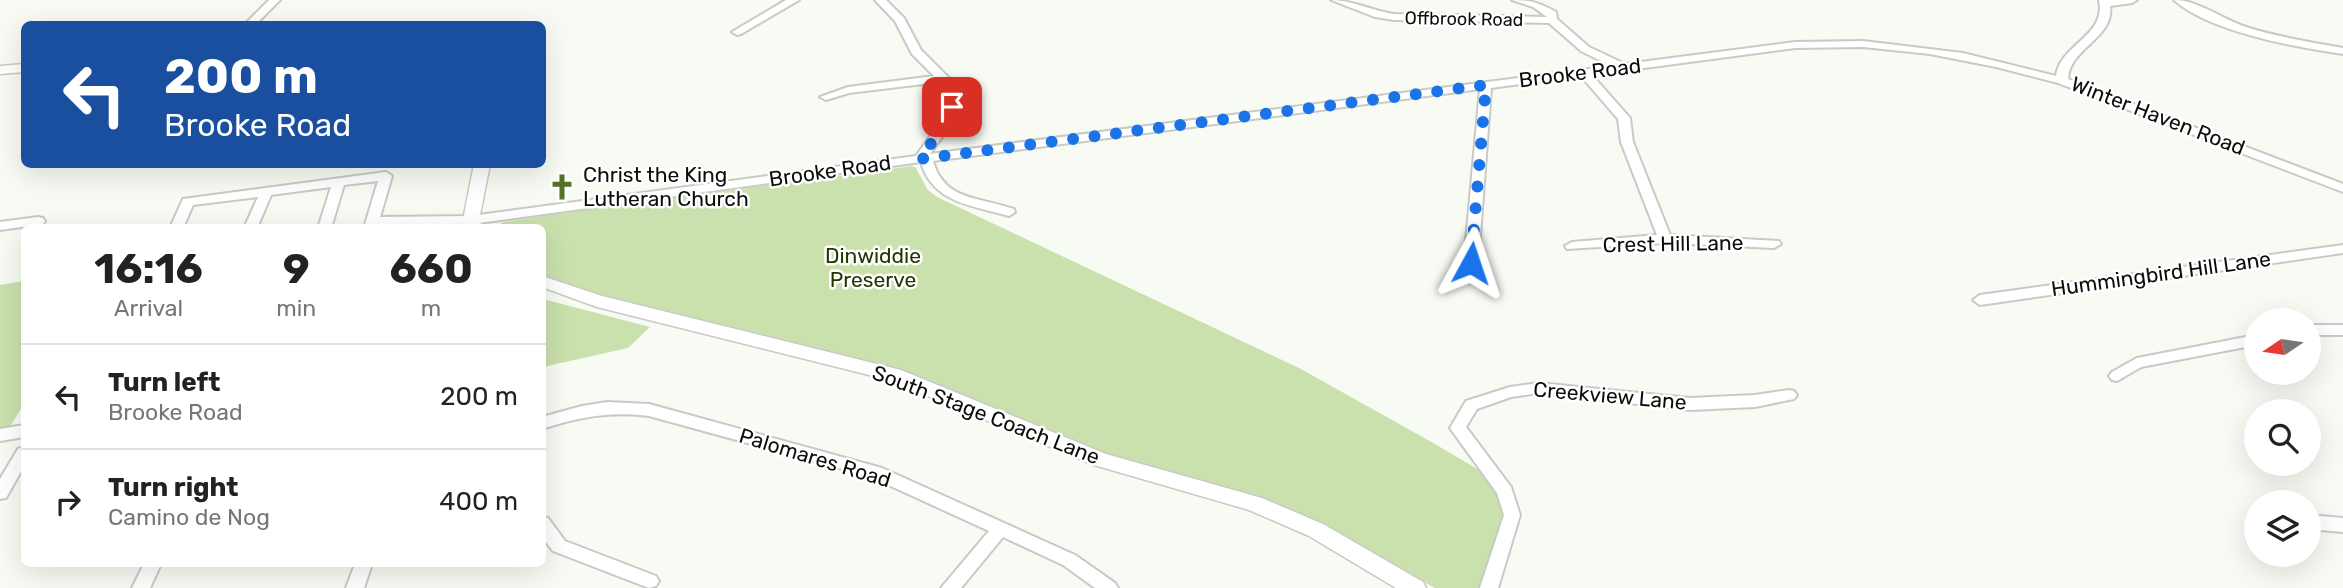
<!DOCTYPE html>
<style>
:root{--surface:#fff;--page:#f2f2f2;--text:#222;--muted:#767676;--line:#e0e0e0}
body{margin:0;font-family:Rubik,sans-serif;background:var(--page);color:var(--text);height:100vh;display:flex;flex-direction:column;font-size:26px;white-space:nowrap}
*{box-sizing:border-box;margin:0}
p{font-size:23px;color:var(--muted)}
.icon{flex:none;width:38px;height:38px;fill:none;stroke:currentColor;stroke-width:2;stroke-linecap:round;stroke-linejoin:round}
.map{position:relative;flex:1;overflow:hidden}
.sheet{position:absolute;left:21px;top:224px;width:525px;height:343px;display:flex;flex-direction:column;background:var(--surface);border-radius:10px;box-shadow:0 7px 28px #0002}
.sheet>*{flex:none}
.guide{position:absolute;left:21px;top:21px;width:525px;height:147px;border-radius:10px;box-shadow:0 7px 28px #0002;background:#1a4fa0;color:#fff;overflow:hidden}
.needle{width:46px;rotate:257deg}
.controls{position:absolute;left:2244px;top:308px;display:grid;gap:14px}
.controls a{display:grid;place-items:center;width:77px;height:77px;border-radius:50%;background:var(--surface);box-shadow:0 7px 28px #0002;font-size:35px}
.pin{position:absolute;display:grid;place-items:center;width:60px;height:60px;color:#fff;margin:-30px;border-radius:14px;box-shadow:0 4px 10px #0006}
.me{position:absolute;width:77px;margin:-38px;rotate:5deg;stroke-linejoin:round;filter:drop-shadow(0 0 5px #0008)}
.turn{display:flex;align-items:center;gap:24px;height:147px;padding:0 28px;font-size:32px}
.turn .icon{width:91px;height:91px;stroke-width:2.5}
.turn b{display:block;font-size:49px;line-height:60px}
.eta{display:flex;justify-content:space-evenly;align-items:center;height:119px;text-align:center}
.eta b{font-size:42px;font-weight:700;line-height:49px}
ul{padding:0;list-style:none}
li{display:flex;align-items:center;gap:21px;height:105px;padding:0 28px;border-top:2px solid var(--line)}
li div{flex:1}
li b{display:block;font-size:26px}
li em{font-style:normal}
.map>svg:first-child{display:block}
.green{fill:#cae1ae}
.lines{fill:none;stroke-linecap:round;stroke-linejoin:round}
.minor-casing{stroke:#c8cbc5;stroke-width:4}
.major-casing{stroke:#c8cbc5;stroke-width:3}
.minor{fill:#fff;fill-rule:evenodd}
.major{fill:#fff;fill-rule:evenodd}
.route{stroke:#1a73e8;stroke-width:12;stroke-dasharray:0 21.6}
.labels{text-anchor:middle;stroke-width:5;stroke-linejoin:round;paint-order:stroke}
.far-street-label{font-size:18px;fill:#0c0d0b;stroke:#fff}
.street-label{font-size:21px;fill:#0c0d0b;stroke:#fff}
.poi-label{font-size:21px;fill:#0c0d0b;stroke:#fff;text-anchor:start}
.park-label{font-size:21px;fill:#233601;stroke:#fff}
</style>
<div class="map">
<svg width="2343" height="588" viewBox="0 0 2343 588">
<rect width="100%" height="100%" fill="#f7fbf4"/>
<!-- green -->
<g class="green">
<polygon points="912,166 916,168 927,189 937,197 1301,369 1435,444 1491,477 1512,531 1486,588 1435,588 1326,527 1060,439 886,370 615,303 543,278 542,228 491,228 504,222 569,212"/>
<polygon points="24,281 24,404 8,430 0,431 0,285"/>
<polygon points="543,299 650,327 628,348 543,367"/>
</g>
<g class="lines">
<!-- minor casing -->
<g class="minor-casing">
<g id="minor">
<polygon points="269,0 280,0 256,24 245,24"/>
<polygon points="786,0 799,0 741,34 737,35 732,32"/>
<path d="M875,0h11l18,18 17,32 30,30 7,27 -4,13 -24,34 681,-88 -30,-15 -32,-28 -155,-3 -19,-3 -44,-17c22,0 41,11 63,14l153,3 -14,-10 -21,-7c18,0 28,3 44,12l1,7 32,28 36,17 170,-22 68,-1 100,12 93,23c4,-32 51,-40 43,-76h38l-5,3 -22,3c5,32 -41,42 -42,73l275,105v8l-285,-109 -62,-16 -66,-13 -67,-7 -68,1 -203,27 38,43 3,24 37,93 109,6 2,3 -7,4 -109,-5 -98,6 -2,-3 7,-4 85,-7 -36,-93 -3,-23 -37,-43 -90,12 -13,175 -7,4 -7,-4 16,-174 -547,72c11,40 47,36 81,48l1,3 -6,4c-35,-10 -77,-13 -88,-54l-450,62 -93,1 -1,3h-13l14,-47 -34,4 -13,43h-13l13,-41 -60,8 -14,33h-13l14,-31 -65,8 -10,23h-13l13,-29 203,-27 6,4 -12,41 91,-1 445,-60 26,-36 4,-13 -6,-25 -91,11 -23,7 -6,-3 28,-10 86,-11 -22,-22 -17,-33z"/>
<path d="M2174,0c24,0 48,19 72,27 31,10 64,15 97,21v6c-48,-7 -133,-22 -169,-54z"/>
<polygon points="38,217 43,218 45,221 43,224 0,230 0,222"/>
<polygon points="2343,245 2343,253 1980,305 1973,300 1980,295"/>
<rect x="2308" y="325" width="35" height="10"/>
<polygon points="2256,335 2256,345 2141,367 2117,381 2112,380 2109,376 2112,372 2137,358"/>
<polygon points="1539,383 1690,398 1755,395 1789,390 1794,391 1797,395 1794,399 1789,400 1755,407 1690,410 1539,393 1511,397 1477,409 1466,427 1511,487 1520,515 1498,588 1480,588 1504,515 1497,493 1450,428 1466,401 1510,387"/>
<path d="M607,402l42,2 233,64 193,87 40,28 3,5h-23l-32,-23 -60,-28 -42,51h-20l48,-57 -118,-54 -222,-61c-38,-5 -70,1 -107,13v-12l40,-11z"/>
<polygon points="24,425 24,437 0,441 0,429"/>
<polygon points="24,447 24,466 6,498 0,499 0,479 18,449"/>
<polygon points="2308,515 2343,518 2343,532 2308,529"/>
<polygon points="542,516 548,518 565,541 656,576 659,581 656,586 649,588 553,551 542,537"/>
<polygon points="144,564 161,564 150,588 132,588"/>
<polygon points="355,564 372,564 364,588 346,588"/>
</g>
</g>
<!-- major casing -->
<g class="major-casing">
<g id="major">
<polygon points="24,64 24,72 0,74 0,66"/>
<polygon points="474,164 490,164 479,220 483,228 467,228 463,220"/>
<polygon points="542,276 602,296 901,370 1106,454 1262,498 1323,524 1423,582 1426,588 1396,588 1309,536 1249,510 1094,465 889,380 597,307 542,287"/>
</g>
</g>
<!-- minor -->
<use href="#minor" class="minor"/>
<!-- major -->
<use href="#major" class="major"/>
</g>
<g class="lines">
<!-- route -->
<polyline class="route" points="952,107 948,120 920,159 1486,85 1471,263"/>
</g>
<!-- icons -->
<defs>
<g id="church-bare" transform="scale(2.1)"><path d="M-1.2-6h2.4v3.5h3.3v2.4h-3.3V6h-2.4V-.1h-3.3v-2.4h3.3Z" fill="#557228" stroke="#fff" stroke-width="2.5" paint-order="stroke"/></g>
</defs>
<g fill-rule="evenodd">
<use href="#church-bare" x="562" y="187"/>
</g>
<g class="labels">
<!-- far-street labels -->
<g class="far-street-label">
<text transform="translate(1464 19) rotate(1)" y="6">Offbrook Road</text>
</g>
<!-- street labels -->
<g class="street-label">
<text transform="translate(1580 73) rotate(-7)" y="7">Brooke Road</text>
<text transform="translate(2158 116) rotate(21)" y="7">Winter Haven Road</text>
<text transform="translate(830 171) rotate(-8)" y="7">Brooke Road</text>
<text transform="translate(1673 244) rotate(-1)" y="7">Crest Hill Lane</text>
<text transform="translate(2161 274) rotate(-8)" y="7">Hummingbird Hill Lane</text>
<text transform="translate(1610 396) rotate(5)" y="7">Creekview Lane</text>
<text transform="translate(986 415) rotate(21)" y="7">South Stage Coach Lane</text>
<text transform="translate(815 458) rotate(17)" y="7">Palomares Road</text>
</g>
<!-- poi labels -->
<g class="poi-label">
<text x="583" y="182">Christ the King<tspan x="583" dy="24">Lutheran Church</tspan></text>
</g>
<!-- park labels -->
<g class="park-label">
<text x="873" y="263">Dinwiddie<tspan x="873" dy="24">Preserve</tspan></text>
</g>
</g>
</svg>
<div class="controls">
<a><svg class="needle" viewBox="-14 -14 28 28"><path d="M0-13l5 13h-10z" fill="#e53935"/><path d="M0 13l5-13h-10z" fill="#767676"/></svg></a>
<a><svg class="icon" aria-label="search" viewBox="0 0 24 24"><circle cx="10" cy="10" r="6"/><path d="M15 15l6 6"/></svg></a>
<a><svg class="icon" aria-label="layers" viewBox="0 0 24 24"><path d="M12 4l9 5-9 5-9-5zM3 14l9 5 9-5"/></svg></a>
</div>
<div class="pin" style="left:952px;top:107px;background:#d93025"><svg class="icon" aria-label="arrive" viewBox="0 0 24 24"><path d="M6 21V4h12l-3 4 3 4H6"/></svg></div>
<svg class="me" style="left:1471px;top:263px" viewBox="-20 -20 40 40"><path d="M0-17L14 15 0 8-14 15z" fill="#1a73e8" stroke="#fff" stroke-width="4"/></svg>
<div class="guide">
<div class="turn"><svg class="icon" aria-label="left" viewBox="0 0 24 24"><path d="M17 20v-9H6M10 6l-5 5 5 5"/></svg><div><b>200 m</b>Brooke Road</div></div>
</div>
<section class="sheet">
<div class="eta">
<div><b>16:16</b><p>Arrival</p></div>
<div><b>9</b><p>min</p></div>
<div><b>660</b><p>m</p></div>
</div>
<ul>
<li><svg class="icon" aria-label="left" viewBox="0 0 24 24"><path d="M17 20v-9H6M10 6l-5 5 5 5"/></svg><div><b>Turn left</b><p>Brooke Road</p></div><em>200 m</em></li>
<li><svg class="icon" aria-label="right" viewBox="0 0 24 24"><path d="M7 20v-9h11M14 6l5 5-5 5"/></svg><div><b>Turn right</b><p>Camino de Nog</p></div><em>400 m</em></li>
</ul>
</section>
</div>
